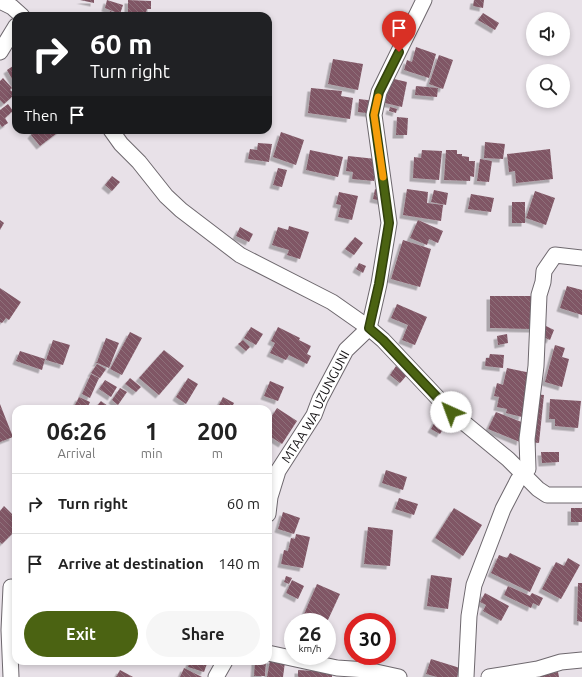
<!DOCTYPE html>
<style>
:root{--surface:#fff;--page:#f6f6f6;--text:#222;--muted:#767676;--line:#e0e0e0;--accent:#4b6312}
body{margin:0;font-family:Ubuntu,sans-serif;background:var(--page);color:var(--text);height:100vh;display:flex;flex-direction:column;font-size:15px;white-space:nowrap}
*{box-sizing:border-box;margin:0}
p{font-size:13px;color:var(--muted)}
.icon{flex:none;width:22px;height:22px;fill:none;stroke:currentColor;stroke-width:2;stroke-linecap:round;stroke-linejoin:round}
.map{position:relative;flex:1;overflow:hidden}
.sheet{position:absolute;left:12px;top:405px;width:260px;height:260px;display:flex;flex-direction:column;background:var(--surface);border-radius:12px;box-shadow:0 2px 6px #0003}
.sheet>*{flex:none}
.hud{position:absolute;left:12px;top:12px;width:260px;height:122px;border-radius:12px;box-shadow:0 2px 6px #0003;background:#202124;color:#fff;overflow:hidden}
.tools{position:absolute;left:526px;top:12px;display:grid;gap:8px}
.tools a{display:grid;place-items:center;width:44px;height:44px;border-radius:50%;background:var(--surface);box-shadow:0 2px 6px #0003;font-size:20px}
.speed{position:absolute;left:284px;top:613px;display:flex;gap:8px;font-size:20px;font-weight:700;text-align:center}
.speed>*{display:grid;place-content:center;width:52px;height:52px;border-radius:50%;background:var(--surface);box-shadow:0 2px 6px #0003;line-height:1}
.speed small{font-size:10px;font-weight:400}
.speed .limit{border:6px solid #d22;background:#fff;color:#111}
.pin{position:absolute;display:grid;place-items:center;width:34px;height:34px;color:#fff;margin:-41px -17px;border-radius:50% 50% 50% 0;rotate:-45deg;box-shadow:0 0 4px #0007}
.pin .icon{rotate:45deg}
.me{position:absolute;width:44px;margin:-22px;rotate:317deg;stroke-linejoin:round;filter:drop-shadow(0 0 3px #0008)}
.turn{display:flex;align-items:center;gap:14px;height:84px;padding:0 12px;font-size:18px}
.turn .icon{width:52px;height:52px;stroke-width:2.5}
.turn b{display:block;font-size:28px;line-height:34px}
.then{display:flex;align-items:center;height:38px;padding:0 12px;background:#0003;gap:8px;font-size:15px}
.eta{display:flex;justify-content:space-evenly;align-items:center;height:68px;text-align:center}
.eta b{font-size:24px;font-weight:700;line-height:28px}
.button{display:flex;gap:8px;margin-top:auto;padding:8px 12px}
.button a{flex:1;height:46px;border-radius:24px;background:var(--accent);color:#fff;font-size:16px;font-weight:700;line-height:46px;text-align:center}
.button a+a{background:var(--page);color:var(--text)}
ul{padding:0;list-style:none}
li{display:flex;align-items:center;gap:12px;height:60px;padding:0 12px;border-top:1px solid var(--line)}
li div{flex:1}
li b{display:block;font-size:15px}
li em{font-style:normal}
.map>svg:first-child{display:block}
.building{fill:url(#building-back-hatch);filter:url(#shadow)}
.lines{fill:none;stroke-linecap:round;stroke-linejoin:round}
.minor-casing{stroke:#6e686e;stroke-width:17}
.minor{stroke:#fff;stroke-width:15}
.route-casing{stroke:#31400c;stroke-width:10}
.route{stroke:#4b6312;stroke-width:7}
.slow{stroke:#f59e0b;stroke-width:7}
.labels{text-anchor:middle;stroke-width:3;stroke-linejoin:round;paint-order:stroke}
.street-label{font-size:13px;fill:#151315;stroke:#e8e1e8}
</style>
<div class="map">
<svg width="582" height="677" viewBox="0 0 582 677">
<defs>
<pattern id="building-back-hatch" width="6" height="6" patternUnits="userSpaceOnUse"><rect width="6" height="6" fill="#805765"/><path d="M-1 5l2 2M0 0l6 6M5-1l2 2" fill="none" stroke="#8e6f7a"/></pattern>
<filter id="shadow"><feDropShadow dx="-3.5" dy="3.5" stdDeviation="0" flood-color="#0004"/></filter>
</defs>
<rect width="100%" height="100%" fill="#e8e1e8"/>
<!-- building -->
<g class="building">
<polygon points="80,0 94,0 94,3"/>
<polygon points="107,0 123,5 120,14 105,8"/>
<polygon points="128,0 151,1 151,9 147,9 146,12 128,12"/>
<polygon points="474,0 484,0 483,8 473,6"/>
<polygon points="110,11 121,16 108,16"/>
<polygon points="483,13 499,23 495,30 478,20"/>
<polygon points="416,47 436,54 429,78 404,70 407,60 412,62"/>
<polygon points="439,55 453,60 443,89 429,84"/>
<polygon points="333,59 363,64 358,90 328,84"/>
<polygon points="16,64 16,86 7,70"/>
<polygon points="3,78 12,88 10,90 15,94 4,104 0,100 0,81"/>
<polygon points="390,78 407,82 402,107 385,103"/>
<polygon points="416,86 438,88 437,97 415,95"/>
<polygon points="311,88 342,91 341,96 353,98 350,119 308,113"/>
<polygon points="359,99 375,101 374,114 358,112"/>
<polygon points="8,104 13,111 5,118 8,123 2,127 0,124 0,110"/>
<polygon points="390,107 397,109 396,113 389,111"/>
<polygon points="397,117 408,118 407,135 396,135"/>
<polygon points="35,130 61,130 40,146 31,135"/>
<polygon points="281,132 304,140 296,165 273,157"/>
<polygon points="485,142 505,144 503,159 484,158"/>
<polygon points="258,143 272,144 269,162 248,159 250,149 257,150"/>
<polygon points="550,149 553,179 516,183 515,171 509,172 507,154"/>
<polygon points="310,150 343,157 338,177 306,170"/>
<polygon points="422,150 442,151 439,180 413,178 414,157 421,158"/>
<polygon points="446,150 457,150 457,154 462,154 462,156 469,157 469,161 475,161 474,177 470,176 470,181 444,180"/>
<polygon points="348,156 376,159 374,181 352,179 353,172 346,171"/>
<polygon points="480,159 492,161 489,182 477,181"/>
<polygon points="278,168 287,170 282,187 273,185"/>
<polygon points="112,176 120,182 112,191 105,185"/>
<polygon points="375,189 383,190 382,201 373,199"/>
<polygon points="407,189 428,192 427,203 443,205 441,221 403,215"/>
<polygon points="434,190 448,193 446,205 431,202"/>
<polygon points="535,191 555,198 546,225 526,218"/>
<polygon points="339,192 358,196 352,220 338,217 341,205 336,204"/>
<polygon points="471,194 494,198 491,212 468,209"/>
<rect x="512" y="202" width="13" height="21"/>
<polygon points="0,220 4,223 0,230"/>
<polygon points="418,220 443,231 438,243 429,239 427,245 410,238"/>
<polygon points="289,226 309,232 300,259 287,255 289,250 272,245 278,227 288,230"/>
<polygon points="240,227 253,234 249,242 236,236"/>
<polygon points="355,237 363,243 354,255 345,249"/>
<polygon points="403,240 431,249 420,287 391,279"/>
<polygon points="359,263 366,266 363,273 356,269"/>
<polygon points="567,286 582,290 582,315 560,308"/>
<polygon points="0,288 21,302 9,320 6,318 2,323 0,322"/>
<polygon points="490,296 534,296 533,329 490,328"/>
<polygon points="397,304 427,317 415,345 402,340 408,325 391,318"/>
<polygon points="546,326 554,330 550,340 541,336"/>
<polygon points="251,327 263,334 256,345 244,338"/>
<polygon points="278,327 300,338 299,340 311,346 307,354 311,356 307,364 289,355 286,360 270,353 275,343 271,341"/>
<polygon points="130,332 142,338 122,375 110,369"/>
<polygon points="507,334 508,343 498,345 497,336"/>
<polygon points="106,338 119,343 109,368 95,362 97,362"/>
<polygon points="53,340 70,345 63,365 46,360"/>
<polygon points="243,340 250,347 246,351 238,344"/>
<polygon points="555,345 565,348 562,357 569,359 562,387 545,382"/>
<polygon points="164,350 184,366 159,395 139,378"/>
<polygon points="20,351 45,359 42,370 16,361"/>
<polygon points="490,354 504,355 503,368 485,366 486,358 489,358"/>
<polygon points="97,364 106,369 100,378 91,373"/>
<polygon points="396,366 407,375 400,383 390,375"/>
<polygon points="507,368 531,373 522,417 506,413 507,409 497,407 499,397 494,396 497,383 503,385"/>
<polygon points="91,374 99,378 90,398 82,394"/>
<polygon points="130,378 141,387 136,392 125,384"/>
<polygon points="188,378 198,384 186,404 176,397"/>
<polygon points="105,380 117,387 111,397 99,389"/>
<polygon points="270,381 284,387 278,401 264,396"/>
<polygon points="120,388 127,392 118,405 112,400"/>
<polygon points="534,394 544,395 539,443 529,442"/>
<polygon points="79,397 90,402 87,409 73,409"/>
<polygon points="223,397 234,403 231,409 217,409"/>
<polygon points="550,399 581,401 578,428 555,426 555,419 549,419"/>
<polygon points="101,401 112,409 94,409"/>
<polygon points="0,404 13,437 0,442"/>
<polygon points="277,408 297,421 282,444 268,435 268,422"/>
<polygon points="496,412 524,423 520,442 488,429"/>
<polygon points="436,420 445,426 440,434 431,429"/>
<polygon points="541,452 559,452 559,462 542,463"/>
<polygon points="386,470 407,477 403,490 382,483"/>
<polygon points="399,498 418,504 414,515 395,509"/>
<polygon points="4,506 16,518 16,530 2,544 0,542 0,511"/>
<polygon points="454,508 482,525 463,556 435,538"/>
<rect x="571" y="508" width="11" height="14"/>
<polygon points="283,512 300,518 294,534 278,529"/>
<polygon points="368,527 393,530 390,566 364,564"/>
<polygon points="296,534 310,537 303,568 281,564 284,550 288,551 291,538 295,539"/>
<polygon points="510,553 541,568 530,592 491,573 499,555 507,558"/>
<polygon points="568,558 580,565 561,599 542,589 556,562 564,566"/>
<polygon points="431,575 452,578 448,609 427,606"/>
<polygon points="286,576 292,578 289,584 284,582"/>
<polygon points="292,580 304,586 298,599 286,593"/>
<polygon points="578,583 582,583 582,622 577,621"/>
<polygon points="317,584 340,594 327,622 323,622 304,614"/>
<polygon points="508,586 530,596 532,593 543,598 539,606 533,603 531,608 504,595"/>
<polygon points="485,593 509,606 501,621 483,611 486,605 480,602"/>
<polygon points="431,659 460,668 457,677 437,677 426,674"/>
<polygon points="270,660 285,662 283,677 267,677"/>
<polygon points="190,661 208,661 204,672 188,667"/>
<polygon points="255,661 266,661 265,676 254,676"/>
<polygon points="184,668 202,677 180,677"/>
<polygon points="120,670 133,677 116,677"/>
<polygon points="298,670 332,672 332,677 298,677"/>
<polygon points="558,672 559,677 539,677 539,674"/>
</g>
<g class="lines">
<!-- minor casing -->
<g class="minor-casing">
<g id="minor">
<polyline points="0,1 12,7 22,16"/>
<polyline points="0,52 16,26"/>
<polyline points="111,130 121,144 139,162 166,196 181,210 240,255 332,302 369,328 383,340 451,412 508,459 538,489 547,495 582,495"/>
<path id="s1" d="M268,514l2,-17 8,-26 36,-56 6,-16 26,-49 23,-22 10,-44 10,-61 -15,-108 5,-23 45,-92"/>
<polyline points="11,587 9,630 11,677"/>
<polyline points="268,653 337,668 367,670 399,677"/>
<polyline points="216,677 225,661"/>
<polyline points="466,677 469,616 474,585 503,509 518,480 528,469 527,439 536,366 539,295 543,282 544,271 555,255 582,258"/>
<polyline points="489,677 538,669 561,662 582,660"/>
</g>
</g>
<!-- minor -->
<use href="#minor" class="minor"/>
</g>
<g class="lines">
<!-- route casing -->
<g class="route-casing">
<polyline id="route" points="399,52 379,92 374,115 389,223 379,284 369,328 383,340 451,412"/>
</g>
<!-- route -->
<use href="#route" class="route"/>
<!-- slow -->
<polyline class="slow" points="378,97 374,115 383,177"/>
</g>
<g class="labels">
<!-- street labels -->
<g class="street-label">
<text dy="5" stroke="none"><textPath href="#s1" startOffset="119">MTAA WA UZUNGUNI</textPath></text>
</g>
</g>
</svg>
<div class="tools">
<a><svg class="icon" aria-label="sound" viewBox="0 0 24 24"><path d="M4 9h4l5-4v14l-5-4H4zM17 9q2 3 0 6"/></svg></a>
<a><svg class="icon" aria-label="search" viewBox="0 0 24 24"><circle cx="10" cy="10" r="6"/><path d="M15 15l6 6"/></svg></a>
</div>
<div class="speed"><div>26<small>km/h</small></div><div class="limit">30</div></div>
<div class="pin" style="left:399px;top:52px;background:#d93025"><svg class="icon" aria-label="arrive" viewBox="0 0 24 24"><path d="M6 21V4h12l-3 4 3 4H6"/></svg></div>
<svg class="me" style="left:451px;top:412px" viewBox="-20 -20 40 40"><circle r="19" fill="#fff"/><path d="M0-13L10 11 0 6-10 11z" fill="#4b6312"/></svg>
<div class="hud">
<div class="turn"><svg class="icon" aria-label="right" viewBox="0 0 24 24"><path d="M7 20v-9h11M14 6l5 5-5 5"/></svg><div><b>60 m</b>Turn right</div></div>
<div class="then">Then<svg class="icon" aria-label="arrive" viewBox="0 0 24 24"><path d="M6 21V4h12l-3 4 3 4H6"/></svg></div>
</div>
<section class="sheet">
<div class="eta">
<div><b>06:26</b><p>Arrival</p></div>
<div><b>1</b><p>min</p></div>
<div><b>200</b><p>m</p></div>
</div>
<ul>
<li><svg class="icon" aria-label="right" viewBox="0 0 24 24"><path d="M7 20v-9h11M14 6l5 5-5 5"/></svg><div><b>Turn right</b></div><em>60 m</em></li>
<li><svg class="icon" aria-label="arrive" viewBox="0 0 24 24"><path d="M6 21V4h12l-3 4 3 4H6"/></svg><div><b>Arrive at destination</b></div><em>140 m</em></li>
</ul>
<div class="button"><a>Exit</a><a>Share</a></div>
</section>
</div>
